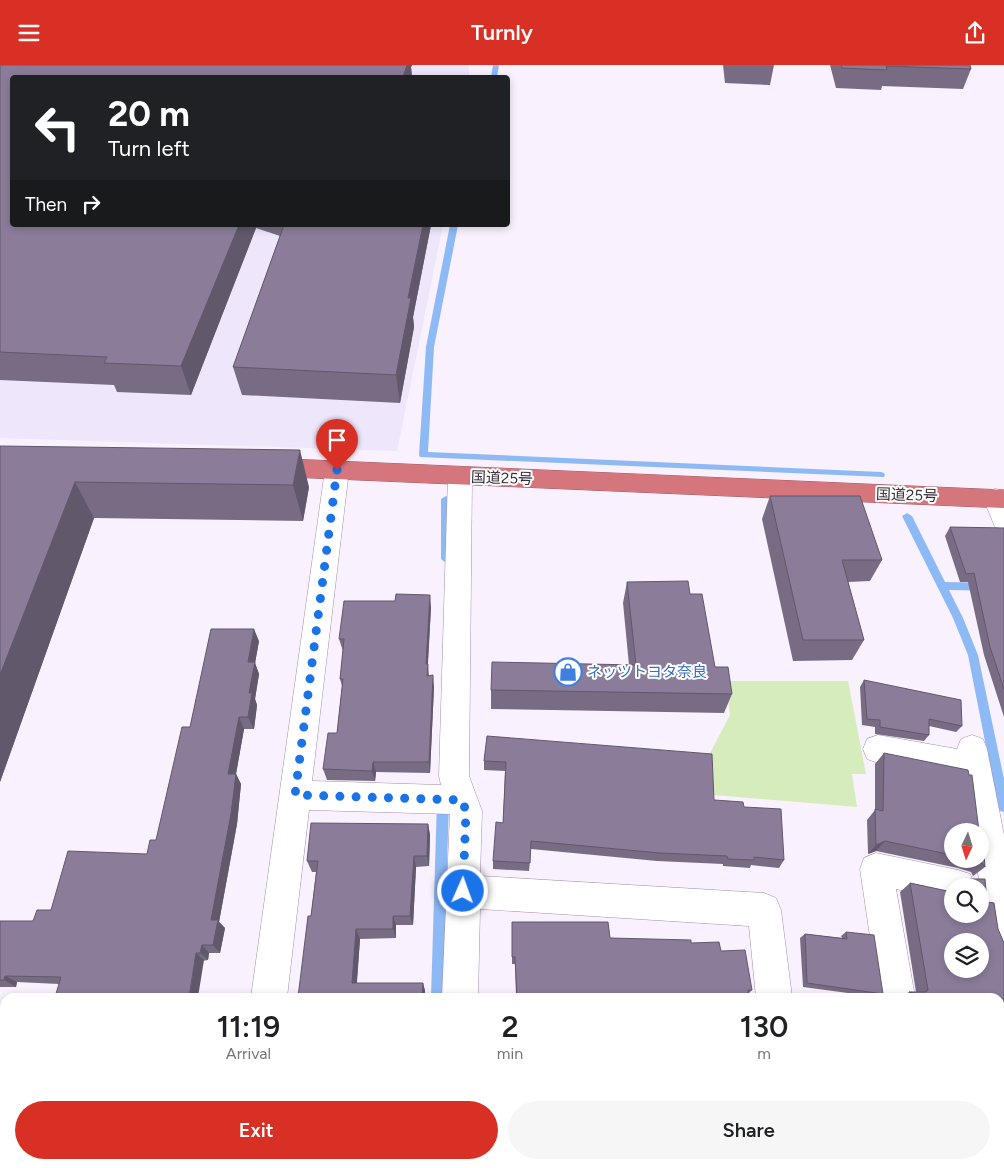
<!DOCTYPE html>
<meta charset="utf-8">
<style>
:root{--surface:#fff;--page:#f6f6f6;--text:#202124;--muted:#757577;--accent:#d93025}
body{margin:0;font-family:Figtree,"Noto Sans JP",sans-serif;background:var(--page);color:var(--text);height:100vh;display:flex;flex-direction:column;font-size:19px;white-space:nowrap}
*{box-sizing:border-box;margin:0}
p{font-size:16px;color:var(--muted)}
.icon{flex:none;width:28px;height:28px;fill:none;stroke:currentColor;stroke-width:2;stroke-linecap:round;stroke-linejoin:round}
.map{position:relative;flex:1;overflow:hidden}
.drawer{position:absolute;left:0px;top:928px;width:1005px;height:176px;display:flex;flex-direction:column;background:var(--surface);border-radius:15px 15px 0 0;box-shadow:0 2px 8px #0003}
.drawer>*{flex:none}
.guide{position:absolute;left:10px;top:10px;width:500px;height:152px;border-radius:5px;box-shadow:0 2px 8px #0003;background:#202124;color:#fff;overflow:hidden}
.needle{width:32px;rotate:184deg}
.buttons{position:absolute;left:944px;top:758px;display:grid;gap:10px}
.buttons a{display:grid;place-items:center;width:45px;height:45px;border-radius:50%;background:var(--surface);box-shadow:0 2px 8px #0003;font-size:25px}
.pin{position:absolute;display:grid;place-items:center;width:42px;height:42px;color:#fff;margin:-51px -21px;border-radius:50% 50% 50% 0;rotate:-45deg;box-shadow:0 0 5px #0007}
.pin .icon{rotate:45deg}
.me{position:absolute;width:55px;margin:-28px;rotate:2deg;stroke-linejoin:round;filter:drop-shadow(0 0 4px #0008)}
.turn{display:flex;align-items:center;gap:18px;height:105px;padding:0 15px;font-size:22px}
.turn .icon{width:65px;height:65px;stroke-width:2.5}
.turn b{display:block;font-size:35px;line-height:42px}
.then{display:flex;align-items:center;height:48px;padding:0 15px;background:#0003;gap:10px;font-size:19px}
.eta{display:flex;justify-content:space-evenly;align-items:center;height:85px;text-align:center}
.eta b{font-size:30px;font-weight:600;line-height:35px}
.button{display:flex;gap:10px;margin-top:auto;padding:10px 15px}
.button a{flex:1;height:58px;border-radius:30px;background:var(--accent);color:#fff;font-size:20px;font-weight:600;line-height:58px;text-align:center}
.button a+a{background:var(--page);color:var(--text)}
header{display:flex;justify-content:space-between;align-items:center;height:65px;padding:0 15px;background:var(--accent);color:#fff;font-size:22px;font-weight:600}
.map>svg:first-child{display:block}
.industrial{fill:#eee6fb}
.green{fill:#d7ecbc}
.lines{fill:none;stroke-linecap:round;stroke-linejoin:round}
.stream{fill:#8db9f5;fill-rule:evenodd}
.street-casing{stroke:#a28fab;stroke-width:1}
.highway-casing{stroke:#9e5c65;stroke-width:1}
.street{fill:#fff;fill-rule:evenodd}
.highway{fill:#d5757c;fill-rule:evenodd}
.wall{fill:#786c84;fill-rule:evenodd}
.shaded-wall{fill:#61586c}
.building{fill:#8b7d9a;stroke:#61586c;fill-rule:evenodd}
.route{stroke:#1a73e8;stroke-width:9;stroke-dasharray:0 16.2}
.labels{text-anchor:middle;stroke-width:4;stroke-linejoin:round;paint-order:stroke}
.street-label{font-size:15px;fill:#372f3b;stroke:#fff}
.shop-label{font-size:15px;fill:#366cbe;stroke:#fff;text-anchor:start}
</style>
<header><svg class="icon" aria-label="menu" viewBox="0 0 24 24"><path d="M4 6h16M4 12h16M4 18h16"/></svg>Turnly<svg class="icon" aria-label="share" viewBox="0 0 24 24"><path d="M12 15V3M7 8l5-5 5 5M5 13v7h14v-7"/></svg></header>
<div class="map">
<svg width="1004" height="1103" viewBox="0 0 1004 1103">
<rect width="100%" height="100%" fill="#f9f1fd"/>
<!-- industrial -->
<polygon class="industrial" points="0,0 469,0 469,12 12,12 12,160 443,160 397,386 0,373"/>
<!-- green -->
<polygon class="green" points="726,616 848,616 866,709 852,709 857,742 713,730 710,688 730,650"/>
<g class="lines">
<!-- stream -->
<g class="stream">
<polygon points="493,0 499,0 497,12 491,12"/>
<polygon points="450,160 458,160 434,282 428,387 881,407 884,408 885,410 884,412 420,392 419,390 426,282"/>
<polygon points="446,431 451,434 451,494 446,498 441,494 441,434"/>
<polygon points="907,448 912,451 945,517 1004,518 1004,526 949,525 963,553 978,590 1004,714 1004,747 1000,746 998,742 968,590 953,553 902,451"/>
<polygon points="443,731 447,732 449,736 443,932 431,932 437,736 439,732"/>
<rect x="427" y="1099" width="14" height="4"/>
</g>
<!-- street casing -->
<g class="street-casing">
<g id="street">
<polygon points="337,396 346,399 349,405 312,716 441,720 439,711 448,411 451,405 460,402 469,405 472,411 469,711 482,746 480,811 764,828 776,833 781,845 792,932 756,932 749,861 480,844 478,932 442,932 450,749 309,745 287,932 251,932 325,405 328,399"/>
<polygon points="996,424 1004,426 1004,465 995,462 983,433 987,426"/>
<polygon points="878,670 957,684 961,674 972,670 983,674 987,684 1004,770 1004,889 992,884 987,872 976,794 980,794 980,766 971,766 962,713 878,698 867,694 863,684 867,674"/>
<polygon points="876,788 958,805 970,809 975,821 952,821 952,836 896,824 915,932 879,932 860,804 864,793"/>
<polygon points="0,952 5,953 5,989 0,988"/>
<polygon points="1000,963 1004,964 1004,1000 1000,999"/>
<polygon points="143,1099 186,1099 188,1103 144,1103"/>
<polygon points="439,1099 477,1099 478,1103 438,1103"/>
</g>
</g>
<!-- highway casing -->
<g class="highway-casing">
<polygon id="highway" points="266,393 1004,425 1004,443 266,411 257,408 254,402 257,396"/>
</g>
<!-- street -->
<use href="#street" class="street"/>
<!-- highway -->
<use href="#highway" class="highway"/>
</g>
<!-- wall -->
<g class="wall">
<polygon points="0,0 412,0 411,2 412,12 12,12 12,160 431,160 413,252 414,262 400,338 242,330 233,302 280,171 256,163 191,330 117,327 114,320 0,315"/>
<polygon points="723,0 774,0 770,20 725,18"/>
<polygon points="830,0 970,0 971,4 963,24 882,21 881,25 836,23"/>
<polygon points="0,381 309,422 303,456 94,453 0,717"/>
<polygon points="770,431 882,495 870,516 848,517 864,575 852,595 793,596 762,454"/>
<polygon points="950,462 1004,463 1004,652 984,590 968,517 960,517 945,471"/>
<polygon points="627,517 690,529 715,602 732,629 724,648 491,644 491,625 629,600 623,538"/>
<polygon points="431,542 428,599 429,611 434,622 430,708 376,707 375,716 327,715 323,704 337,668 342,621 340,614 343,586 339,574"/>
<polygon points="259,576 255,598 259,609 255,634 257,640 254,664 244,664 236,709 241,719 237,759 219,857 225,863 220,888 209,888 208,895 59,919 17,917 16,922 0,922 0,856 33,856 51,845 147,789 156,775 190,662"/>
<polygon points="864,615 962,661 956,667 929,661 929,670 924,676 875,669 875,662 862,660 860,622"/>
<polygon points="487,671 714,735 744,742 784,795 779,803 751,800 750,803 723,801 723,799 657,796 531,784 529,806 493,804 493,796 503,758 505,706 484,705 484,696"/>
<polygon points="884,688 952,766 952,794 980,794 985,802 973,811 971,807 958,803 876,786 868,789 867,755 875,745 875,699"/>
<polygon points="428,759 430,770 429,801 416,802 413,860 396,860 396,873 360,874 357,918 423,918 425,926 298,932 311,851 316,807 312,807 307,796"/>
<path d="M965,814h20l2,23 7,1 4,26 6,14v69l-4,2v-17h-99l8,-5h7l-16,-100 10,-9 42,9v22h28v-28h-24zM952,876h28v28h-28z"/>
<polygon points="512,857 610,873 691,878 721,886 752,925 748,929 749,932 516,932 515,899 512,899"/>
<polygon points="846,867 883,929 878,932 803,922 800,873 805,869 842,873 841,871"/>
<polygon points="841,1099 1000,1099 1004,1103 841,1102"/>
</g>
<!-- shaded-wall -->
<g class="shaded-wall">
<polygon points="407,0 412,0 411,2 412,12 403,12"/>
<polygon points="239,160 256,160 256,163 191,330 181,301"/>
<polygon points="423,160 431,160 413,252 414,262 400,338 396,310 408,233"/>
<polygon points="300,385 309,422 303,456 293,420"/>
<polygon points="75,417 94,453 0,717 0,610"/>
<polygon points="430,530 431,542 427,611 426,599"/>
<polygon points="254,564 259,576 255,598 259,609 255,634 257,640 254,664 248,652 248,597"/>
<polygon points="433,610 434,622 430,708 429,697"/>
<polygon points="239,652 244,664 236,709 241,719 237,759 219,857 225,863 220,888 213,880 211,855 228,709"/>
<polygon points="373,697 376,707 375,716 372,706"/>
<polygon points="428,759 430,770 429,801 427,791"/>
<polygon points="885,776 876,786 868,789 876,780"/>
<polygon points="414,791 416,802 413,860 410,851"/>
<polygon points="393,851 396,860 396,873 393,864"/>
<polygon points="356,864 360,874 356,926 352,918"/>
<polygon points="202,880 209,888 208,895 200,888"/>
<polygon points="196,888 204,895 198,932 189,932"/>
<polygon points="5,911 17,917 16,922 4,915"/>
<polygon points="423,918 425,926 425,932 422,932"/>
<polygon points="53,1099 66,1099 65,1103 51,1103"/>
</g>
<!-- building -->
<g class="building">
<polygon points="0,0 407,0 403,12 12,12 12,160 239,160 181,301 104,298 107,292 0,287"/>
<polygon points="841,0 970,0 971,4 886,1 887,5 842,3"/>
<polygon points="284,160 423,160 408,233 411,233 396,310 233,302"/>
<polygon points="0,381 300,385 293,420 75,417 0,610"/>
<polygon points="770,431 860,431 882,495 842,495 864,575 803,575"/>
<polygon points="950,462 1004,463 1004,624 990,582 974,508 966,509"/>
<polygon points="688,516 690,529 702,529 715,602 728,602 732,629 491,625 492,597 636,600 627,517"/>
<polygon points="396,529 430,530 426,599 428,599 427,611 433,610 429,697 373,697 372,706 323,704 328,668 337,668 343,614 340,614 344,574 339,574 344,536 395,536"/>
<polygon points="211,564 254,564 248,597 255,597 249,628 252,628 248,652 239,652 228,709 236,709 231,749 211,855 218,855 213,880 202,880 200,888 196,888 189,932 55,932 61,912 5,911 4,915 0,915 0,856 33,856 37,845 51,845 68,786 147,789 150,775 156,775 182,662 190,662"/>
<polygon points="864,615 961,635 962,661 929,654 929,670 880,662 880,655 867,654"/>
<polygon points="487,671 712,689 714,735 743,737 744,742 781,744 784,795 754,792 754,795 728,794 727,791 660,788 531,776 530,798 493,796 496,757 503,758 506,697 484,696"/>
<polygon points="884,688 968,705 969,710 972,710 979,766 952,766 952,790 885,776 876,780 875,744 883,746"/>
<polygon points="311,758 428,759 427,791 414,791 410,851 393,851 393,864 356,864 352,918 423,918 422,932 298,932 308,851 311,851 318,796 307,796"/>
<polygon points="980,772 980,775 983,776 985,802 982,798 970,794 980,794"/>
<path d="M965,814h20l2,23 7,1 4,26 6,14v66l-4,-1v-11h-69l-22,-5h17l2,-2 -18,-107 42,9v22h28v-28h-15zM952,876h28v28h-28z"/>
<polygon points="512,857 608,857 610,873 691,875 691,878 719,877 721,886 745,885 752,925 748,925 749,932 517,932 515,892 512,892"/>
<polygon points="846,867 874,870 883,929 807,918 805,869 847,874"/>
<polygon points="1000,1004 1004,1005 1004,1103 826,1103 852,1101 852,1099 1000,1099"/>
<polygon points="0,1035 5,1035 5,1099 53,1099 51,1103 0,1103"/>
<polygon points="563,1099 599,1099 599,1103 564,1103"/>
</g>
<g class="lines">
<!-- route -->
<polyline class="route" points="337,405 295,730 462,735 466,746 463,826"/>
</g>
<!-- icons -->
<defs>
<g id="shop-ring" transform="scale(1.4375)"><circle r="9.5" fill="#fff" stroke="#3f7fe0" stroke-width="1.5"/><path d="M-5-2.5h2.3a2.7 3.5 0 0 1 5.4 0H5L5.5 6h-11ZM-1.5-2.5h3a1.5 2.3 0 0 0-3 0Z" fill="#3f7fe0"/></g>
</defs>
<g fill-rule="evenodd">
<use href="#shop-ring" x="568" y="607"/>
</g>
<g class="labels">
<!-- street labels -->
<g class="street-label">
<text transform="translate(502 413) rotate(2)" y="5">国道25号</text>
<text transform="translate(907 430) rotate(2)" y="5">国道25号</text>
</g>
<!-- shop labels -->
<g class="shop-label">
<text x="587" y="612">ネッツトヨタ奈良</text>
</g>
</g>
</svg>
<div class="buttons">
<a><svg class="needle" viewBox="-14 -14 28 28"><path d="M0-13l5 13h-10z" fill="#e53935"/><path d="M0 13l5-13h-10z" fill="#757577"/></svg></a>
<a><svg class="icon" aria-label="search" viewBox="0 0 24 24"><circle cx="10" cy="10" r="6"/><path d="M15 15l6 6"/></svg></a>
<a><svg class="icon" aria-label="layers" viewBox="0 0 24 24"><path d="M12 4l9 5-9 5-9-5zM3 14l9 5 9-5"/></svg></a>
</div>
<div class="pin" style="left:337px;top:405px;background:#d93025"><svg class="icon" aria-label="arrive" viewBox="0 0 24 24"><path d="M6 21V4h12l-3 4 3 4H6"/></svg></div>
<svg class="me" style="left:463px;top:826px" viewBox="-20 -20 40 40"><circle r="17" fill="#1a73e8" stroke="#fff" stroke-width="3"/><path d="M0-11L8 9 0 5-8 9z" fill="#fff"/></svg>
<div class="guide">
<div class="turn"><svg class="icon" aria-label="left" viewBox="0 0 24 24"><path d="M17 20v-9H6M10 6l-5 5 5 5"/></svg><div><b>20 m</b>Turn left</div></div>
<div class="then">Then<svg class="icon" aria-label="right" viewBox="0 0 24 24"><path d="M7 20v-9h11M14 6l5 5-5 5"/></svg></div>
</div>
<section class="drawer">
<div class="eta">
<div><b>11:19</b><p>Arrival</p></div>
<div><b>2</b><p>min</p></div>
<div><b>130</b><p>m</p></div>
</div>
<div class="button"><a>Exit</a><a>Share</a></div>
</section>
</div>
